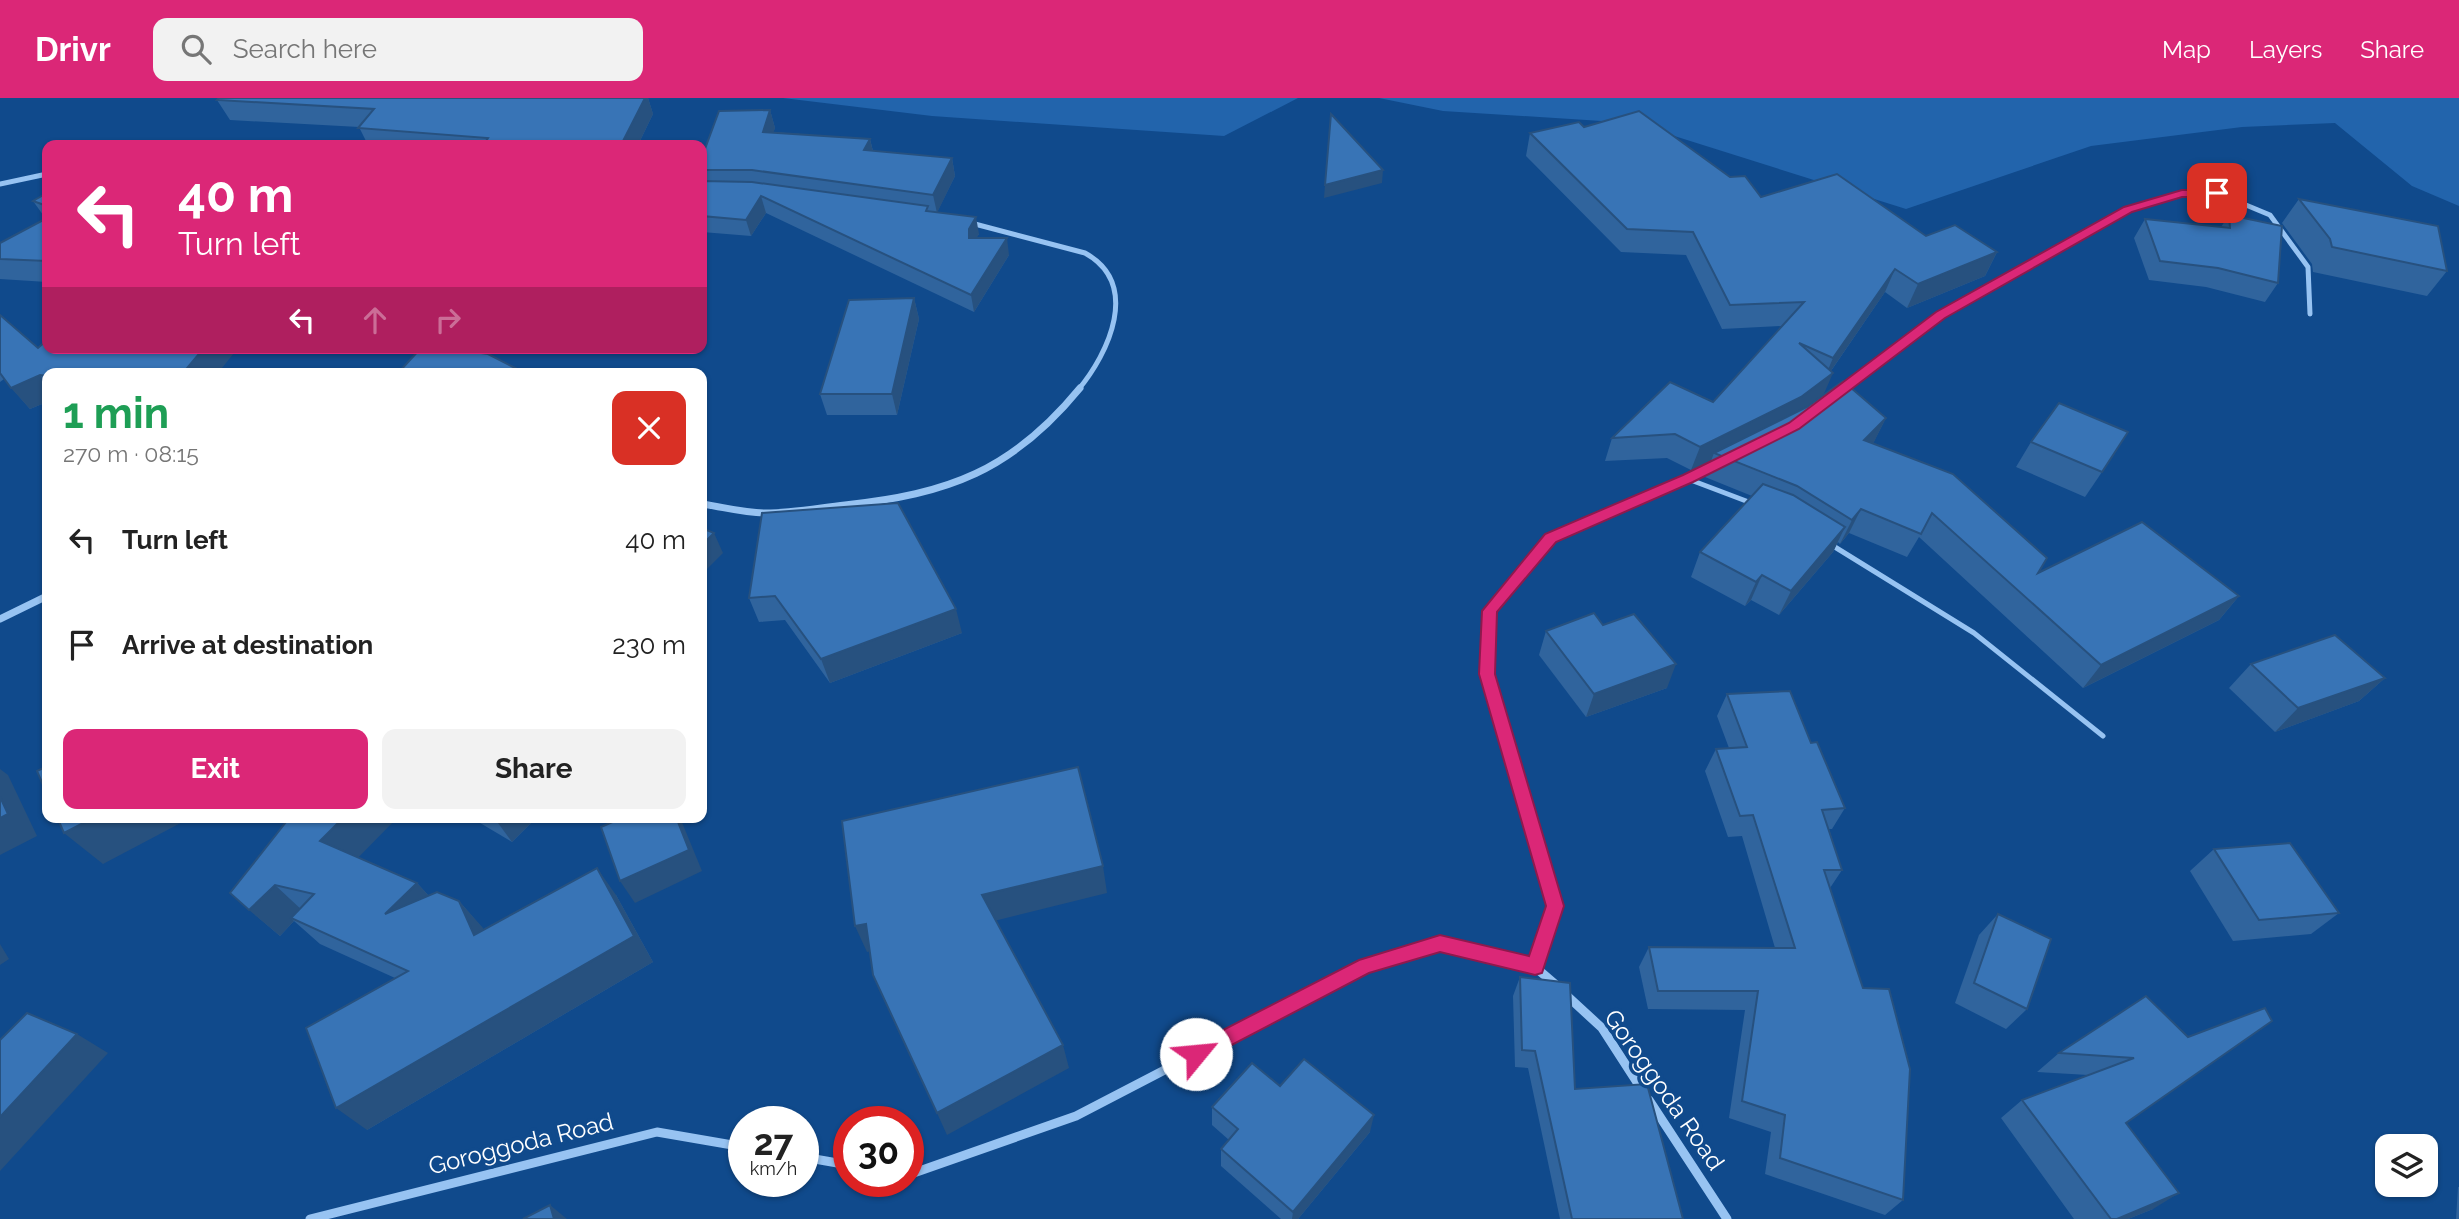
<!DOCTYPE html>
<meta charset="utf-8">
<style>
:root{--surface:#fff;--page:#f2f2f2;--text:#222;--muted:#767676;--accent:#db2777}
body{margin:0;font-family:Raleway,sans-serif;background:var(--page);color:var(--text);height:100vh;display:flex;flex-direction:column;font-size:26px;white-space:nowrap}
*{box-sizing:border-box;margin:0}
p{font-size:23px;color:var(--muted)}
.icon{flex:none;width:38px;height:38px;fill:none;stroke:currentColor;stroke-width:2;stroke-linecap:round;stroke-linejoin:round}
.map{position:relative;flex:1;overflow:hidden}
.sheet{position:absolute;left:42px;top:270px;width:665px;height:455px;display:flex;flex-direction:column;background:var(--surface);border-radius:14px;box-shadow:0 2px 5px #0004}
.sheet>*{flex:none}
.hud{position:absolute;left:42px;top:42px;width:665px;height:214px;border-radius:14px;box-shadow:0 2px 5px #0004;background:#db2777;color:#fff;overflow:hidden}
.fabs{position:absolute;left:2375px;top:1036px;display:grid;gap:14px}
.fabs a{display:grid;place-items:center;width:63px;height:63px;border-radius:14px;background:var(--surface);box-shadow:0 2px 5px #0004;font-size:35px}
.speed{position:absolute;left:728px;top:1008px;display:flex;gap:14px;font-size:35px;font-weight:700;text-align:center}
.speed>*{display:grid;place-content:center;width:91px;height:91px;border-radius:50%;background:var(--surface);box-shadow:0 2px 5px #0004;line-height:1}
.speed small{font-size:18px;font-weight:400}
.speed .limit{border:10px solid #d22;background:#fff;color:#111}
.pin{position:absolute;display:grid;place-items:center;width:60px;height:60px;color:#fff;margin:-30px;border-radius:14px;box-shadow:0 4px 10px #0006}
.me{position:absolute;width:77px;margin:-38px;rotate:62deg;stroke-linejoin:round;filter:drop-shadow(0 0 5px #0008)}
.turn{display:flex;align-items:center;gap:24px;height:147px;padding:0 21px;font-size:32px}
.turn .icon{width:91px;height:91px;stroke-width:2.5}
.turn b{display:block;font-size:49px;line-height:60px}
.lanes{display:flex;align-items:center;height:66px;padding:0 21px;background:#0003;justify-content:center;gap:35px;direction:ltr}
.lanes .off{opacity:.35}
.round{display:grid;place-items:center;flex:none;width:74px;height:74px;border-radius:14px;background:var(--page)}
.overview{display:flex;align-items:center;justify-content:space-between;height:119px;padding:0 21px}
h1{font-size:42px;font-weight:700;line-height:52px;color:#1e9e55}
.cta{display:flex;gap:14px;margin-top:auto;padding:14px 21px}
.cta a{flex:1;height:80px;border-radius:14px;background:var(--accent);color:#fff;font-size:28px;font-weight:700;line-height:80px;text-align:center}
.cta a+a{background:var(--page);color:var(--text)}
ul{padding:0;list-style:none}
li{display:flex;align-items:center;gap:21px;height:105px;padding:0 21px}
li div{flex:1}
li b{display:block;font-size:26px}
li em{font-style:normal}
header{display:flex;align-items:center;gap:42px;box-sizing:border-box;height:98px;padding:0 35px;background:var(--accent);color:#fff}
header strong{font-size:33px}
nav{display:flex;gap:38px;margin-inline-start:auto;font-size:24px}
.search{width:490px;height:63px;background:var(--page);display:flex;align-items:center;gap:18px;box-sizing:border-box;padding:0 24px;border-radius:14px;color:var(--muted);font-size:26px}
.map>svg:first-child{display:block}
.green{fill:#2264ac}
.lines{fill:none;stroke-linecap:round;stroke-linejoin:round}
.service{stroke:#97c3f2;stroke-width:5}
.minor-far2{stroke:#97c3f2;stroke-width:5}
.minor-far1{stroke:#97c3f2;stroke-width:7}
.minor{stroke:#97c3f2;stroke-width:9}
.wall{fill:#30649d}
.shaded-wall{fill:#27517f}
.building{fill:#3874b6;stroke:#27517f;stroke-width:2}
.route{fill:#db2777;stroke:#8e194d;stroke-width:2}
.labels{text-anchor:middle;stroke-width:7;stroke-linejoin:round;paint-order:stroke}
.near-street-label{font-size:24px;fill:#fff;stroke:#104a8c}
</style>
<header>
<strong>Drivr</strong>
<div class="search"><svg class="icon" aria-label="search" viewBox="0 0 24 24"><circle cx="10" cy="10" r="6"/><path d="M15 15l6 6"/></svg>Search here</div>
<nav><a>Map</a><a>Layers</a><a>Share</a></nav>
</header>
<div class="map">
<svg width="2459" height="1121" viewBox="0 0 2459 1121">
<rect width="100%" height="100%" fill="#104a8c"/>
<!-- green -->
<g class="green">
<polygon points="783,0 1298,0 1224,38 932,18"/>
<polygon points="1379,0 2459,0 2459,108 2412,88 2335,25 2242,29 2091,48 1906,111 1633,25 1443,13"/>
</g>
<g class="lines">
<!-- service -->
<g class="service">
<polyline points="1688,381 1754,406"/>
<polyline points="1830,446 1974,535 2103,638"/>
</g>
<!-- minor-far2 -->
<g class="minor-far2">
<polyline points="0,86 47,76"/>
<path d="M971,125l114,30c56,31 24,100 -7,137"/>
<polyline points="1842,291 1940,217 2128,112 2182,96 2217,95 2270,117 2308,169 2310,216"/>
</g>
<!-- minor-far1 -->
<g class="minor-far1">
<path d="M702,406c21,3 42,9 63,9 27,0 53,-5 80,-8 103,-11 167,-34 235,-117"/>
<polyline points="0,521 47,498"/>
<polyline points="1511,659 1487,576 1489,513 1550,440 1716,367"/>
</g>
<!-- minor -->
<g class="minor">
<polyline points="1511,657 1555,809 1535,869"/>
<polyline points="1564,895 1602,930 1642,992"/>
<polyline points="1649,1002 1727,1121"/>
<polyline points="803,1059 849,1067"/>
<polyline points="908,1077 1076,1018 1365,868 1440,846 1535,869 1556,887"/>
<polyline points="310,1121 657,1034 744,1049"/>
</g>
</g>
<!-- wall -->
<g class="wall">
<polygon points="216,0 648,0 653,16 638,47 368,47 359,29 230,22 217,2 219,0"/>
<polygon points="770,12 775,30 773,34 870,41 873,53 952,60 955,78 937,114 979,136 976,140 1009,157 974,214 766,115 751,138 702,134 702,59"/>
<polygon points="1584,29 1730,79 1761,99 1997,154 1985,178 1907,210 1885,194 1831,273 1823,297 1886,320 1873,345 2038,475 2239,498 2219,522 2083,590 1919,439 1907,459 1849,435 1840,446 1838,444 1833,454 1779,517 1751,502 1745,508 1691,479 1700,454 1752,398 1705,379 1711,363 1691,372 1667,360 1605,363 1612,340 1713,304 1782,228 1722,231 1686,157 1621,154 1526,58 1530,35"/>
<polygon points="47,95 47,184 0,181 0,145 46,121 33,103"/>
<polygon points="2299,101 2447,173 2427,198 2313,174 2312,166 2282,125"/>
<polygon points="2229,117 2278,185 2265,204 2206,189 2149,182 2134,140 2145,121 2221,129"/>
<polygon points="914,200 919,221 897,317 827,317 820,296"/>
<polygon points="0,217 38,250 47,275 47,304 30,311 4,281 0,284"/>
<polygon points="2031,344 2102,374 2085,399 2016,369"/>
<polygon points="762,415 962,535 830,585 785,522 759,524 749,500"/>
<polygon points="1603,527 1667,590 1586,619 1539,557 1546,533"/>
<polygon points="2251,566 2385,580 2359,603 2275,634 2229,590"/>
<polygon points="1727,596 1811,645 1845,710 1832,731 1829,731 1842,772 1830,790 1903,1102 1885,1117 1765,1076 1771,1034 1729,1020 1745,912 1648,911 1639,869 1649,849 1775,850 1742,738 1728,739 1705,673 1716,651 1729,650 1717,618"/>
<polygon points="470,719 537,719 512,744"/>
<polygon points="2214,751 2339,815 2311,836 2233,843 2190,773"/>
<polygon points="358,760 417,785 428,797 459,803 484,832 616,797 653,864 367,1032 395,880 320,846 294,823 280,838 230,795"/>
<polygon points="1998,816 2027,911 2006,931 1955,905 1979,837"/>
<polygon points="1520,879 1575,991 1683,1121 1560,1121 1528,970 1515,969 1513,898"/>
<polygon points="2146,898 2126,1025 2153,1111 2128,1121 2074,1121 2001,1020 2022,1002 2088,977 2037,974 2059,955"/>
<polygon points="1280,988 1370,1034 1298,1121 1281,1121 1221,1068 1221,1051 1229,1042 1212,1027 1212,1009"/>
<polygon points="2458,1089 2459,1089 2459,1121 2456,1121"/>
</g>
<!-- shaded-wall -->
<g class="shaded-wall">
<polygon points="645,0 648,0 653,16 638,47 621,47"/>
<polygon points="770,12 775,30 768,51 763,34"/>
<polygon points="870,41 874,58 864,52"/>
<polygon points="952,60 955,78 937,115 933,97"/>
<polygon points="1383,72 1382,85 1324,100 1325,87"/>
<polygon points="761,98 766,115 751,138 746,122"/>
<polygon points="976,119 979,136 972,147 969,140 969,131"/>
<polygon points="1007,140 1009,157 974,214 971,197"/>
<polygon points="1997,154 1985,178 1907,210 1918,186"/>
<polygon points="1895,171 1885,194 1826,280 1833,275 1823,298 1791,323 1714,355 1711,363 1691,372 1700,349 1824,281 1833,260"/>
<polygon points="914,200 919,221 897,317 892,296"/>
<polygon points="204,250 238,250 218,275 183,275"/>
<polygon points="40,277 47,286 47,304 30,311 11,290"/>
<polygon points="1886,320 1874,344 1852,366 1864,342"/>
<polygon points="1861,411 1849,435 1840,446 1852,422"/>
<polygon points="1845,429 1833,454 1779,517 1791,493"/>
<polygon points="714,435 723,455 702,476 702,447"/>
<polygon points="1762,477 1751,502 1745,508 1756,484"/>
<polygon points="2239,498 2219,522 2083,590 2101,567"/>
<polygon points="956,511 962,535 830,585 821,561"/>
<polygon points="1676,566 1667,590 1586,619 1594,596"/>
<polygon points="2385,580 2359,603 2275,634 2298,610"/>
<polygon points="0,671 8,677 37,738 0,757"/>
<polygon points="95,719 192,719 103,766 64,735"/>
<polygon points="344,719 398,719 347,771 320,743"/>
<polygon points="497,719 537,719 512,744 495,721"/>
<polygon points="676,719 679,719 681,722 702,773 635,805 620,783"/>
<polygon points="1103,768 1107,795 990,824 982,797"/>
<polygon points="597,770 616,797 653,864 367,1032 336,1010"/>
<polygon points="417,785 442,812 385,816"/>
<polygon points="275,787 304,814 291,820 294,823 280,838 249,812"/>
<polygon points="459,803 483,830 498,863 474,837"/>
<polygon points="866,826 877,852 867,854 855,828"/>
<polygon points="0,846 9,861 0,867"/>
<polygon points="77,936 108,955 0,1073 0,1019"/>
<polygon points="1063,947 1069,970 947,1037 937,1015"/>
<polygon points="1374,1017 1370,1034 1298,1121 1292,1121 1293,1114"/>
<polygon points="2179,1095 2153,1111 2128,1121 2117,1121"/>
<polygon points="550,1107 567,1121 554,1121"/>
</g>
<!-- building -->
<g class="building">
<polygon points="219,0 645,0 621,47 530,47 484,46 488,40 358,30 374,11 217,2"/>
<polygon points="770,12 763,34 870,41 864,52 952,60 933,97 752,72 702,72 702,59 719,13"/>
<polygon points="1639,13 1730,79 1745,78 1761,99 1837,76 1926,138 1955,127 1997,154 1918,186 1895,171 1833,260 1799,245 1833,275 1801,299 1700,349 1675,336 1612,340 1670,284 1713,304 1804,204 1730,207 1693,134 1627,131 1530,35 1579,24 1584,29"/>
<polygon points="1331,16 1383,72 1325,87"/>
<polygon points="702,83 752,84 928,108 926,113 976,119 969,131 969,140 1007,140 971,197 761,98 746,122 702,118"/>
<polygon points="47,95 47,108 33,103"/>
<polygon points="2299,101 2438,128 2447,173 2332,149 2330,141"/>
<polygon points="2229,117 2282,128 2278,185 2218,170 2160,163 2145,121 2230,130"/>
<polygon points="47,120 47,163 0,161 0,145"/>
<polygon points="914,200 892,296 820,296 849,202"/>
<polygon points="0,217 38,250 47,242 47,250 204,250 183,275 47,275 47,278 40,277 11,290 0,275"/>
<polygon points="421,250 447,250 488,256 525,275 398,275"/>
<polygon points="1843,283 1886,320 1864,342 1953,376 2047,460 2038,475 2142,424 2239,498 2101,567 1932,415 1921,436 1861,411 1852,422 1797,388 1714,355 1807,309"/>
<polygon points="2059,305 2128,334 2102,374 2031,344"/>
<polygon points="1763,386 1793,397 1845,429 1791,493 1762,477 1756,484 1700,454"/>
<polygon points="898,405 956,511 821,561 775,498 749,500 762,415"/>
<polygon points="702,430 714,435 702,447"/>
<polygon points="1594,515 1603,527 1634,516 1676,566 1594,596 1546,533"/>
<polygon points="2335,537 2385,580 2298,610 2251,566"/>
<polygon points="1790,593 1811,645 1817,644 1845,710 1822,712 1842,772 1824,772 1863,890 1889,891 1910,971 1903,1102 1780,1060 1785,1017 1742,1003 1758,893 1658,893 1649,849 1795,850 1753,717 1740,718 1716,651 1747,649 1727,596"/>
<polygon points="47,668 47,696 37,673"/>
<polygon points="1078,669 1103,768 982,797 1063,947 937,1015 873,877 866,826 855,828 842,723"/>
<polygon points="0,699 8,716 0,720"/>
<polygon points="57,719 95,719 64,735"/>
<polygon points="290,719 344,719 320,743 417,785 385,816 437,794 459,803 474,837 597,770 634,838 336,1010 306,930 408,873 291,820 314,796 275,787 249,812 230,795"/>
<polygon points="624,719 676,719 689,752 620,783 601,729"/>
<polygon points="2290,745 2339,815 2259,822 2214,751"/>
<polygon points="1998,816 2051,841 2027,911 1974,885"/>
<polygon points="1520,879 1570,885 1575,991 1647,986 1683,1121 1572,1121 1535,953 1522,952"/>
<polygon points="2146,898 2188,939 2265,910 2272,923 2126,1025 2179,1095 2117,1121 2111,1121 2022,1002 2134,960 2059,955"/>
<polygon points="27,915 77,936 0,1019 0,942"/>
<polygon points="1304,961 1374,1017 1293,1114 1221,1051 1238,1031 1212,1009 1252,965 1280,988"/>
<polygon points="550,1107 554,1121 523,1121"/>
</g>
<!-- route -->
<polygon class="route" points="2182,92 2217,92 2223,95 2217,99 2182,99 2132,114 1945,220 1799,331 1693,384 1556,444 1497,514 1495,576 1564,808 1542,875 1535,877 1440,854 1369,875 1203,962 1196,965 1190,962 1187,956 1190,949 1359,862 1440,837 1529,858 1546,808 1479,576 1482,513 1545,436 1683,377 1789,325 1936,214 2124,109"/>
<g class="labels">
<!-- near-street labels -->
<g class="near-street-label">
<text transform="translate(1664 992) rotate(55)" y="8">Goroggoda Road</text>
<text transform="translate(521 1046) rotate(-14)" y="8">Goroggoda Road</text>
</g>
</g>
</svg>
<div class="fabs">
<a><svg class="icon" aria-label="layers" viewBox="0 0 24 24"><path d="M12 4l9 5-9 5-9-5zM3 14l9 5 9-5"/></svg></a>
</div>
<div class="speed"><div>27<small>km/h</small></div><div class="limit">30</div></div>
<div class="pin" style="left:2217px;top:95px;background:#d93025"><svg class="icon" aria-label="arrive" viewBox="0 0 24 24"><path d="M6 21V4h12l-3 4 3 4H6"/></svg></div>
<svg class="me" style="left:1196px;top:956px" viewBox="-20 -20 40 40"><circle r="19" fill="#fff"/><path d="M0-13L10 11 0 6-10 11z" fill="#db2777"/></svg>
<div class="hud">
<div class="turn"><svg class="icon" aria-label="left" viewBox="0 0 24 24"><path d="M17 20v-9H6M10 6l-5 5 5 5"/></svg><div><b>40 m</b>Turn left</div></div>
<div class="lanes"><svg class="icon" aria-label="left" viewBox="0 0 24 24"><path d="M17 20v-9H6M10 6l-5 5 5 5"/></svg><svg class="icon off" aria-label="ahead" viewBox="0 0 24 24"><path d="M12 20V5M6 11l6-6 6 6"/></svg><svg class="icon off" aria-label="right" viewBox="0 0 24 24"><path d="M7 20v-9h11M14 6l5 5-5 5"/></svg></div>
</div>
<section class="sheet">
<div class="overview"><div><h1>1 min</h1><p>270 m · 08:15</p></div><a class="round" style="background:#d93025;color:#fff"><svg class="icon" aria-label="close" viewBox="0 0 24 24"><path d="M6 6l12 12M18 6L6 18"/></svg></a></div>
<ul>
<li><svg class="icon" aria-label="left" viewBox="0 0 24 24"><path d="M17 20v-9H6M10 6l-5 5 5 5"/></svg><div><b>Turn left</b></div><em>40 m</em></li>
<li><svg class="icon" aria-label="arrive" viewBox="0 0 24 24"><path d="M6 21V4h12l-3 4 3 4H6"/></svg><div><b>Arrive at destination</b></div><em>230 m</em></li>
</ul>
<div class="cta"><a>Exit</a><a>Share</a></div>
</section>
</div>
